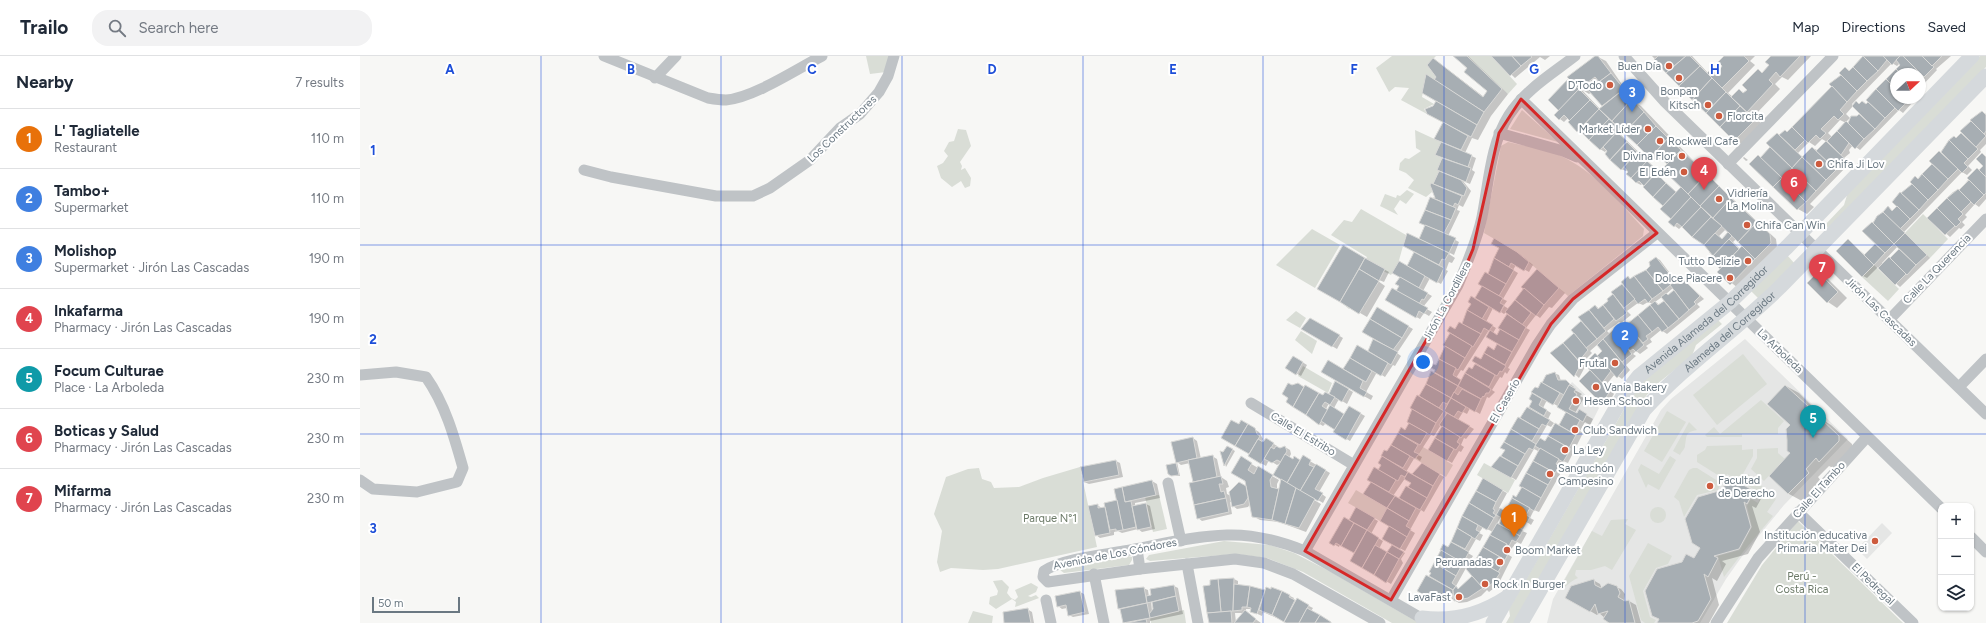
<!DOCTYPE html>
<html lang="en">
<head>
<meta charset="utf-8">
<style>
	:root { --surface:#fff; --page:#f2f2f3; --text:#1f2937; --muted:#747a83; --line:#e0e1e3; --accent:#cd5b3e }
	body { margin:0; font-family:Figtree,sans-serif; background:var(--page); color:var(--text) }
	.controls { position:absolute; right:12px; bottom:12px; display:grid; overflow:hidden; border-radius:8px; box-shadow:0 1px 3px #0004 }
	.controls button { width:36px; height:36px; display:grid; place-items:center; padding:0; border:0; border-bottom:1px solid var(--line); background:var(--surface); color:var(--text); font:20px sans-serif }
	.compass { position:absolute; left:1530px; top:12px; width:36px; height:36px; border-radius:50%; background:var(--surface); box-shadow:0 1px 3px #0004; rotate:68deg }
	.scale { position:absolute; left:12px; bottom:10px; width:88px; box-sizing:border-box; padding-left:4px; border:2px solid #6a7882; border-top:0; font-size:11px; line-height:14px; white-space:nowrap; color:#6a7882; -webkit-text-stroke:3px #fff; paint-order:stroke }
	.you { position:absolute; left:1063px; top:306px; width:14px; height:14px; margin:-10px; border:3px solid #fff; border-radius:50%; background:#1a73e8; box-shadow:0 0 0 6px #1a73e833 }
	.badge { display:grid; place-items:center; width:26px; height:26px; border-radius:50%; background:var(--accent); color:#fff; font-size:13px; font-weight:700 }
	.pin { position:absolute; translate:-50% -33px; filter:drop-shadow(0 1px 2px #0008) }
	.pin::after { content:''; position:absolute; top:21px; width:14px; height:12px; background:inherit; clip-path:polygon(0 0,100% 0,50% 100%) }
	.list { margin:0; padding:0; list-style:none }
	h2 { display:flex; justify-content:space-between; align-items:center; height:52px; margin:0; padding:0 16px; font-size:17px }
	h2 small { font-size:13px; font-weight:400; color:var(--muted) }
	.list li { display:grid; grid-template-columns:26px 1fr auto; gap:12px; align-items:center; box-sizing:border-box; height:60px; padding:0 16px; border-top:1px solid var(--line) }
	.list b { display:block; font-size:15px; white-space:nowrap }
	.list p { margin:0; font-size:13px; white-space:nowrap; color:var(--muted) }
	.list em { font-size:13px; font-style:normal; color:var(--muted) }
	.icon { flex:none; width:22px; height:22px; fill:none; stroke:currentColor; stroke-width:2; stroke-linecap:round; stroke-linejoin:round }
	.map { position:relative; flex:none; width:1626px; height:567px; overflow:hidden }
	header { display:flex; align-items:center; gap:24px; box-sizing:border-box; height:56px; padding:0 20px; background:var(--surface); border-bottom:1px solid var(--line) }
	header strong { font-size:19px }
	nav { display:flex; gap:22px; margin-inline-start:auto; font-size:14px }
	.search { width:280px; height:36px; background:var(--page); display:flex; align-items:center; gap:10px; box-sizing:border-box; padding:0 14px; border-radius:16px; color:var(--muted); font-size:15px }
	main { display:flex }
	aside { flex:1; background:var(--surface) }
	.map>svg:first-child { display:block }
	.built { fill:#e5e6e5 }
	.green { fill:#d9ddd6 }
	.shadow { fill:#0003; fill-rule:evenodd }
	.building { fill:#a7aeb3; stroke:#d9d9d7 }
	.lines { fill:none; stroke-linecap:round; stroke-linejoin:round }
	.street { stroke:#bfc3c6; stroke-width:11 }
	.secondary { stroke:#d5d9dc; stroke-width:15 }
	.marked { fill:#d62828; fill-opacity:0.2; stroke:#d62828; stroke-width:3; stroke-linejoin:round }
	.grid { fill:none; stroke:#1d4ed8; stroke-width:1; stroke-opacity:0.55 }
	.poi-dot { fill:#cd5b3e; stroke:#fff; stroke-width:1.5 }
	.labels { text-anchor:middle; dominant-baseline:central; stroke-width:4; stroke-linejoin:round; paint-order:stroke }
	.poi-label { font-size:11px; fill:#6a7882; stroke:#fff; text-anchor:start }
	.street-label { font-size:11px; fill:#6a7882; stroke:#fff }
	.park-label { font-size:11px; fill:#6c7a68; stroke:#fff }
	.grid-label { font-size:13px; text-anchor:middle; font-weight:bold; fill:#1d4ed8; stroke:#fff; stroke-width:4; stroke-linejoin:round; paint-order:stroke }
</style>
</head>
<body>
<header>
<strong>Trailo</strong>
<div class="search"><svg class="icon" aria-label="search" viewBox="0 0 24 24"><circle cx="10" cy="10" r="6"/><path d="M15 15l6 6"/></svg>Search here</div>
<nav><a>Map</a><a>Directions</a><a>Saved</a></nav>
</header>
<main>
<aside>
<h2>Nearby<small>7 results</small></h2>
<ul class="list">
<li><span class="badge" style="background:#e8710a">1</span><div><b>L' Tagliatelle</b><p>Restaurant</p></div><em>110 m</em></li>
<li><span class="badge" style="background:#3f7fe0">2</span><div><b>Tambo+</b><p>Supermarket</p></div><em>110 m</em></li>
<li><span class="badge" style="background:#3f7fe0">3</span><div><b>Molishop</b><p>Supermarket · Jirón Las Cascadas</p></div><em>190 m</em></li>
<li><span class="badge" style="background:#e0444e">4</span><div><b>Inkafarma</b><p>Pharmacy · Jirón Las Cascadas</p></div><em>190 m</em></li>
<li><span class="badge" style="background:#0f9aa8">5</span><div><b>Focum Culturae</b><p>Place · La Arboleda</p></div><em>230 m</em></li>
<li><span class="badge" style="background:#e0444e">6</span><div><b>Boticas y Salud</b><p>Pharmacy · Jirón Las Cascadas</p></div><em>230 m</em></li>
<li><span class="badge" style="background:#e0444e">7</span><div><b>Mifarma</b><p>Pharmacy · Jirón Las Cascadas</p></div><em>230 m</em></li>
</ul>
</aside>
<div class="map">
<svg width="1626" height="567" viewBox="0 0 1626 567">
	<rect width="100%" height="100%" fill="#f7f7f5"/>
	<g class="built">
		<polygon points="1385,283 1488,383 1424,449 1383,499 1366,523 1340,567 1187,567 1193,543 1301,354 1311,343"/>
		<polygon points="1212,326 1239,352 1230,370 1197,351"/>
		<polygon points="1522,467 1532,477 1507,503 1497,493"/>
	</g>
	<g class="green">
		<polygon points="506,0 530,0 526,16 510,18"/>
		<polygon points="1032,0 1076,0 1067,9 1076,21 1074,24 1066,19 1062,41 1074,48 1064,53 1067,58 1041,44 1049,32 1035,31 1029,36 1016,12"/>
		<polygon points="1107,0 1131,0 1157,28 1148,38"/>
		<polygon points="1620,0 1626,0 1626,11 1469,173 1465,169 1484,149 1488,136"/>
		<polygon points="1162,54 1198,86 1150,73"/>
		<polygon points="598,73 606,74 611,90 600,106 602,110 601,114 605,112 611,122 610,130 605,132 601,125 592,131 581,122 577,110 583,107 588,100 584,95 589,86 594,85"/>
		<polygon points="1055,74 1081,86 1075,99 1082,102 1077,114 1079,115 1073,128 1071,127 1072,136 1066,141 1048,132 1054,124 1046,117 1039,114 1040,107 1045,102 1049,103 1061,95 1056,92"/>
		<path d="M1148,86C1165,90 1185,92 1201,100C1234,115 1260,147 1284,173L1283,180L1208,240L1157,196L1124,177L1141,90Z"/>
		<polygon points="1047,134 1054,138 1046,148 1040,144 1034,153 1038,159 1020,150 1025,138 1036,142 1037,139 1040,140"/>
		<polygon points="1001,153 1046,179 1038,208 1031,219 1019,213 1004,251 996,245 989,253 982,247 1007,201 971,179 984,164 992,166"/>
		<polygon points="1563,158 1588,183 1570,202 1545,177"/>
		<polygon points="952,173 980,189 955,232 916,209"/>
		<polygon points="1427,199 1435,208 1399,243 1391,235"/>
		<polygon points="1514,209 1539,233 1528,245 1502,221"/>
		<polygon points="936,255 946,262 940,272 926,264"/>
		<polygon points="1357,263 1362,268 1336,289 1332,300 1297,328 1286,340 1155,567 1146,567 1150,560 1149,553 1278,329"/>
		<polygon points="941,275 957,285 952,298 935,284"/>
		<polygon points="1383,298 1407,328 1357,369 1333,339"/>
		<polygon points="943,310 972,327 968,337 938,320"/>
		<polygon points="1401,344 1424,365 1418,372 1418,378 1382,378 1382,381 1347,381 1345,379 1354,371 1360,378"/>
		<polygon points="1307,355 1326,366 1302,406 1284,395"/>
		<path d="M1329,366L1337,374C1324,376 1327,381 1325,390C1325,393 1321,396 1320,399L1313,395Z"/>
		<polygon points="1382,389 1382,394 1393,393 1393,400 1379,425 1367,418 1364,423 1337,406 1337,399 1345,394 1347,390"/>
		<polygon points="1063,391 1093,409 1086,421 1055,403"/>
		<polygon points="1418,392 1418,397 1425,403 1404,425 1391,413 1397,402 1397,393"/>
		<polygon points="1310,400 1316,404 1299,434 1288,428 1286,432 1278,414 1281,408 1299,418"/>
		<polygon points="1124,407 1155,424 1148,437 1117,419"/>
		<polygon points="720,411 737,491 638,513 623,514 591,512 580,516 577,506 582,475 574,458 586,421 608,413 619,412 622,423 631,426 634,432 659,431 683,422"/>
		<polygon points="1333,412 1337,412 1361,427 1358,434 1337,439 1324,461 1319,445 1314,441 1329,414"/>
		<polygon points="1388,418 1416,443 1407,456 1413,460 1383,496 1364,521 1358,500 1380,494 1392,471 1387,450 1391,443 1398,447 1402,438 1383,427"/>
		<polygon points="996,434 1027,452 1020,465 988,447"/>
		<polygon points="799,439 807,473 793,476 785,441"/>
		<circle cx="1298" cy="459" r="8"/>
		<path d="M1268,463L1265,468L1276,474L1252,514L1245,510L1231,514H1216L1215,519L1218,522C1210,525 1207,531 1199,534L1232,475L1242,480L1251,464Z"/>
		<polygon points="1438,465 1543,567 1367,567 1402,509"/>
		<polygon points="864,485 910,489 934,497 971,516 1059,567 1032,567 943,516 907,502 876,498 790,505 786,503 789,499"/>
		<polygon points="1288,487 1312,500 1308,508 1296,512 1283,535 1290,561 1296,564 1294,567 1285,567 1281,564 1269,520"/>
		<polygon points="768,500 772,501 772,504 769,509 704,517 700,514"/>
		<polygon points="642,524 649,531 647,537 651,542 655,544 658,541 655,534 671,527 678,531 676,536 668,540 671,541 676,539 679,542 655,551 656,546 652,543 636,553 629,548 630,541 637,539 638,535 633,525"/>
		<polygon points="824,554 826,567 791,567 790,562"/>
		<polygon points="613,555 633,560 632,567 608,567"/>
	</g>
	<g class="shadow">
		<polygon points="1095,0 1108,0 1148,38 1131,60 1118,84 1112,82 1105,97 1116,102 1112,114 1115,116 1110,128 1103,125 1111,135 1103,151 1099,149 1097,154 1100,155 1088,180 1099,186 1094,199 1090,197 1089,198 1095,202 1092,207 1089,206 1086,214 1088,215 1081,228 1070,222 1063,235 1072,240 1063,251 1072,256 1069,260 1064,257 1060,263 1027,244 1036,236 1055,196 1066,169 1071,142 1076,143 1074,129 1080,115 1078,114 1083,102 1076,99 1082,86 1084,66 1074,50 1077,44 1075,25 1077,21 1074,3 1124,41 1128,35"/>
		<polygon points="1132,0 1190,0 1185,4 1180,1 1155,22"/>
		<path d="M1236,0L1246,5L1274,46L1281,50L1349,121L1416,183L1417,191L1378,232L1358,216L1361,213L1354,200L1349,196L1350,194L1322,170L1319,173L1315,170L1312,163L1304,150L1283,127L1281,129L1277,127L1268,118L1270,116L1268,113L1266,115L1261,113L1246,98L1249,95L1247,93L1245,96L1240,93L1223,76L1218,75L1208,62L1204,66L1200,63V55L1189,44L1210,23ZM1221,33L1229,38L1232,36L1244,50L1240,53ZM1264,75L1291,101L1298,105L1301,101L1309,108L1325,135L1317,137L1299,120L1301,118L1261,79ZM1366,173L1370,176L1363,184L1359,180ZM1376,183L1384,190L1380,193L1373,186Z"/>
		<polygon points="1292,0 1332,0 1348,17 1355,11 1360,14 1364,10 1365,0 1395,0 1390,5 1395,9 1368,37 1373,41 1379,34 1385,37 1388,34 1398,14 1403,17 1410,9 1412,0 1451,0 1428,24 1422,21 1415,28 1420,33 1394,60 1403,69 1384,89 1375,84 1332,43"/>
		<path d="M1504,0H1591L1576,13L1577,14L1560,32V18H1536V42H1550L1548,44L1552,47L1543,57L1539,54L1500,94L1493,89L1489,94L1490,97L1484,102L1490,107L1450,148L1454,151L1447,158L1438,153L1391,108L1401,102L1420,80L1428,77L1473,30L1470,28L1474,24L1478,23L1486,12L1490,15ZM1532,7L1537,10L1540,7L1542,9L1507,49L1493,50L1492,48ZM1493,50L1501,57L1488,68L1486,66L1490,62L1486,58ZM1480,64L1486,67L1472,81L1468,77ZM1462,83L1467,86L1457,94L1452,92L1443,101L1438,97L1449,86L1455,90Z"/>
		<path d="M1622,56L1626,58V88L1620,94L1621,96L1608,110L1612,114L1607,119L1602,116L1544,176L1570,202L1540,231L1518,211L1507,222L1503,220L1488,184L1505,199L1517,188L1504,175L1528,152L1533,155L1554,129L1555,121L1559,123L1573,108L1594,81L1597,82ZM1538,190L1541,193L1523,208L1522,207Z"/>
		<polygon points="1622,98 1626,101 1626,143 1619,151 1615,148 1605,159 1607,161 1602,166 1605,169 1601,173 1599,172 1590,181 1569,162 1593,136 1598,134 1599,135 1617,113 1620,114 1624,110"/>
		<polygon points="1384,101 1388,104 1386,105 1383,102"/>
		<polygon points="1415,167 1419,170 1417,172 1414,169"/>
		<path d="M1134,183L1161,199L1173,209L1169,216L1156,209L1153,214L1158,217L1143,243L1147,245L1139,256L1133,252L1126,266L1136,272L1133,277L1138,280L1142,273L1139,272L1148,257L1146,256L1144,258L1141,256L1144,250L1149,253L1177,214L1205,237L1192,252L1189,251L1180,262L1176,259L1166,272L1170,274L1148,312L1150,313L1147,318L1145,316L1142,322L1140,321L1132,334L1135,336L1129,342L1127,341L1120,358L1110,352L1107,358L1103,356L1098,364L1114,373L1106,383L1104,382L1101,389L1104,391L1101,396L1099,395L1092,407L1069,394L1083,370L1081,369L1074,380L1071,379L1058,399L1062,401L1060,405L1055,401L1046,416L1052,419L1062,408L1084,421L1064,456L1061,454L1050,474L1055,477L1045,495L1023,483L1030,470L1029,452L1005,438L1022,409L1019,407L1022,400L1027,397L1041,373L1046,376L1059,342L1076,314V310L1086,289H1085L1092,277L1103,269L1107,262L1105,260L1123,229L1140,192ZM1129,274L1139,288L1134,295L1128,292L1121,305L1117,307L1113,314L1109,312L1102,325L1096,322L1101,314L1103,315ZM1046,421L1052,427L1049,433L1046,431L1039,443L1033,440Z"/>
		<polygon points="983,191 1029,216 1024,226 1019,224 1018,225 1025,230 1007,261 959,233"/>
		<path d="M1296,202L1300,204L1318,228L1327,227L1344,243L1337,248L1340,251L1307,278L1301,274L1290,283L1292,286L1286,290L1288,292L1280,298L1276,295L1273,298L1276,300L1266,309L1270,314L1262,323L1255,318L1246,329L1254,338L1247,349L1220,325L1231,314L1238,300L1244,295L1238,288L1230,295L1232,297L1222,307L1225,311L1219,322L1192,297L1215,277L1212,274L1223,265L1219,261L1235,250L1240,253L1250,245L1254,239L1253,237L1264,228L1268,222L1271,223L1280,217L1282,218L1291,211ZM1313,232L1315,235L1309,240L1306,238ZM1302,241L1305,245L1300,249L1295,246ZM1288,246L1293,248L1257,277L1253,275L1250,278L1247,275L1259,266L1261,267L1271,259L1267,255L1278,247L1283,249Z"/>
		<polygon points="1458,217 1467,222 1487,242 1477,252 1468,246 1448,227"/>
		<path d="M1017,253L1053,273L1037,297L1041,300L1035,310L1033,309L1025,321L1017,316L1006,336L1013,340L1011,344L986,330V332L993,336L987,348L979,343L974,352L985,359L989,351L1005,360L990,385L975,376L976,373L966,367L963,370L953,364L963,340H970L977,324L997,291L1008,297L1015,282ZM969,347L971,349L968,355L966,353Z"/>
		<polygon points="951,263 983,282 977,293 943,273"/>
		<polygon points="934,301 947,309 941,320 926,312"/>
		<path d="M1194,317L1199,319L1201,325L1210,328L1214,331L1213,333L1222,338L1220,340L1224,342L1215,357L1217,358L1219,355L1233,363L1230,369L1225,366L1220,375L1223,377L1208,407L1203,405L1199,411L1203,413L1179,456L1174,454L1170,462L1174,464L1171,469L1167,466L1162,475L1167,477L1161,488L1157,486L1147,498L1152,501L1138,529L1129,536L1127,534L1121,540L1107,546L1099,547L1088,541L1086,545L1077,539L1075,544L1058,535L1072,517L1070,516L1083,489L1089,492L1096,480L1094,479L1101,467L1099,466L1123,424L1147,437L1139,452L1145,456L1157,442L1182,392L1180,391L1178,395L1174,393L1156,424L1133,410L1146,394L1142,391L1158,362L1161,364L1173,345L1170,343L1172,337L1178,333ZM1187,344L1217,361L1206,358L1199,370L1185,386L1179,383L1187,369L1191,371L1194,367L1188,363L1191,357L1183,352ZM1141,460L1144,462L1140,469L1137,468ZM1123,471L1133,476L1113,511L1108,508L1113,500L1108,497L1116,483L1120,485L1123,479L1119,477ZM1106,512L1113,520L1099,534L1096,530Z"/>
		<polygon points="1426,330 1439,337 1460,358 1458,361 1471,369 1492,388 1492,392 1473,412 1469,410 1458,421 1461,425 1442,445 1429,438 1411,420 1432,397 1431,369"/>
		<polygon points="881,365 899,376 903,383 901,386 903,388 906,383 917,390 916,392 920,393 925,391 930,394 931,398 929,402 933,404 934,402 941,405 943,401 970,417 959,436 966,441 963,447 943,435 942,437 961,448 946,476 919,466 900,464 893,460 890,448 888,451 877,453 873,450 872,446 870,446 872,458 842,465 838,462 830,407 821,409 817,406 820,420 812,420 807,410 817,408 813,387 833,382 837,385 841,403 852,400 857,403 861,421 867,425 869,431 866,432 867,438 871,440 879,427 887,432 881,402 919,424 917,428 917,434 919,435 922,423 922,406 917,409 909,404 906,410 889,400 890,398 863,381 879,369"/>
		<polygon points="868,391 875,395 866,411 862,397 864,398"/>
		<polygon points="756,405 760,407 763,421 729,428 724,426"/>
		<polygon points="1369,422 1402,441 1396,452 1392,450 1400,476 1388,498 1362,505 1366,508 1357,525 1352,522 1359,549 1349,567 1298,567 1341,492 1363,435"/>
		<polygon points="792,425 797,428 800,442 775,447 775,450 786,448 790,450 795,473 782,476 778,473 762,477 758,475 754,476 754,479 740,482 736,479 737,449 742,452"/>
		<polygon points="997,453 1018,465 1011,478 1023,485 1019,493 1033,501 1032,490 1045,497 1041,503 1043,507 1031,528 991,505 996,497 980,488 979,491 970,486 989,465"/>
		<path d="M874,523L878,525V530L906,535L912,533L930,540L934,542L933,544L936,546L937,544L953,552L951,555L971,567H928L903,556L902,560L891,555L892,553H886V556L901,567H851V525ZM875,557H884L876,567Z"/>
		<polygon points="1233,524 1240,528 1242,533 1248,528 1261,533 1265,538 1264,546 1269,545 1276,549 1281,567 1251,567 1239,557 1237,559 1206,541"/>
		<path d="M814,530L818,532L823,558L790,565V567H764L756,535L783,532L788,534L789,541ZM791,545H792L794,553L792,555Z"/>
		<polygon points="720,536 724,538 729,558 713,561 709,559 707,552 702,553 698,550"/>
		<polygon points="667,553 672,556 674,567 645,567 644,557"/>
	</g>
	<g class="building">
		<polygon points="1093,0 1107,0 1142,33 1124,56 1074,24 1076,21 1067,9 1073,2 1123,41 1127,35 1104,16 1107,12"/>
		<polygon points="1131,0 1152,0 1161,10 1150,20"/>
		<polygon points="1152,0 1171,0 1172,1 1161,10"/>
		<polygon points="1235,0 1238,0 1251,17 1239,26 1235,21 1219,33 1207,21"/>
		<polygon points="1298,0 1326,0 1306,17 1294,4"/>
		<polygon points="1326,0 1330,0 1340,10 1319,30 1306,17"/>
		<polygon points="1364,0 1384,0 1389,5 1362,32 1347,17 1355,9 1359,14 1362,10 1358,6"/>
		<polygon points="1411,0 1440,0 1420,21 1416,16 1409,24 1413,28 1387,56 1371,41 1379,33 1383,37 1387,34 1382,29 1398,13 1402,17 1409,9 1405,6"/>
		<polygon points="1503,0 1518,15 1507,25 1493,11"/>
		<polygon points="1503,0 1523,0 1527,4 1518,15"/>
		<polygon points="1523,0 1540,0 1532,9"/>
		<polygon points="1540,0 1543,0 1564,21 1560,25 1560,18 1541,18 1536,13 1540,9 1536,4"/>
		<polygon points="1543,0 1562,0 1574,11 1564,21"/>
		<polygon points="1562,0 1582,0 1572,10"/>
		<polygon points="1340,10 1352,22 1332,44 1319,30"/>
		<polygon points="1485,11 1489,15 1493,11 1507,25 1497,35 1479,17"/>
		<polygon points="1536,13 1541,18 1536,18 1536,33 1526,23"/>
		<polygon points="1251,17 1264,33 1242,50 1228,34"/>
		<polygon points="1066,18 1124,56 1117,69 1062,37"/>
		<polygon points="1481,19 1497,35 1487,46 1469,28"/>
		<polygon points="1352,22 1366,36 1346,57 1332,44"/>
		<polygon points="1208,23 1219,33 1199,55 1188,44"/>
		<polygon points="1526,23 1536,33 1536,42 1546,42 1548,45 1538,55 1516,33"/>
		<polygon points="1472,30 1487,46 1480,54 1484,58 1478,64 1474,60 1461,73 1466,77 1460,83 1456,79 1448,87 1432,71"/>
		<polygon points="1219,33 1230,44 1210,65 1204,59 1199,64 1194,59"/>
		<polygon points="1264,33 1272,43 1252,65 1239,53"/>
		<polygon points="1516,33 1535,52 1525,62 1506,44"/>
		<polygon points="1366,36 1380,50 1360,71 1346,57"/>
		<polygon points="1272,43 1284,56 1264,77 1252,65"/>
		<polygon points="1230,44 1239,53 1217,76 1208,66"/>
		<polygon points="1076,45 1117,69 1111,81 1067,58 1065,53 1073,50"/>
		<polygon points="1496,45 1499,48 1502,45 1506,48 1508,46 1525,62 1515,73 1492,50"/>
		<polygon points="1380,50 1395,64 1374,85 1360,71"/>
		<polygon points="1239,53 1249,63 1229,84 1222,77 1225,74 1222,71"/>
		<polygon points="1622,55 1626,59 1626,75 1624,78 1610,64"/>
		<polygon points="1284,56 1296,70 1277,89 1264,77"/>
		<polygon points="1499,58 1515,73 1504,83 1488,67 1491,60 1497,60"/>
		<polygon points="1249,63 1260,73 1240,94 1229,84"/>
		<polygon points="1486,65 1504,83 1495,93 1477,75"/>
		<polygon points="1611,65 1626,80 1616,91 1600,75"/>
		<polygon points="1083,66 1108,80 1101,94 1074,83"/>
		<polygon points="1296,70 1308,82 1290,102 1277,89"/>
		<polygon points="1432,71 1445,84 1435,94 1419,79 1425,74 1427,76"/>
		<polygon points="1477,75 1489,87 1481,99 1467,85"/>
		<polygon points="1257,76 1267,85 1250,104 1245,98 1247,95 1243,91"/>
		<polygon points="1417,77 1442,101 1432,112 1406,87"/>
		<polygon points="1601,77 1618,93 1608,103 1589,84 1594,80 1596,82"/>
		<polygon points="1308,82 1321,94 1307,108 1295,97"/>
		<polygon points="1589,84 1608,103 1604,107 1608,111 1602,117 1581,96"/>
		<polygon points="1466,85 1486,104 1476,114 1456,95"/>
		<polygon points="1081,86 1112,99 1108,111 1075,99"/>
		<polygon points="1267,86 1277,96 1261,114 1250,104"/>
		<polygon points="1410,91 1432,112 1422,122 1400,102"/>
		<polygon points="1452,91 1476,114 1466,124 1442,101"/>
		<polygon points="1321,94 1347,118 1328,138 1302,113"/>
		<polygon points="1579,95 1598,113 1588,123 1569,105"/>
		<polygon points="1277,96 1287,106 1271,122 1266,118 1268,116 1264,111"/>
		<polygon points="1622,97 1626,101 1626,121 1619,114 1623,110 1616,103"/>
		<polygon points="1398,99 1422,122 1413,131 1389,108"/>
		<polygon points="1442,101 1466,124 1456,135 1432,112"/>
		<polygon points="1082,102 1111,112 1106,126 1077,114"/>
		<polygon points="1287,105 1298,115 1284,130 1279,125 1276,127 1271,122"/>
		<polygon points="1572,108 1588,123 1578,134 1562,118"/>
		<polygon points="1432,112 1456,135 1446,146 1422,122"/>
		<polygon points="1617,112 1626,121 1626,137 1624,139 1607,122"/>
		<polygon points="1079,115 1101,124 1107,132 1104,140 1073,128"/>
		<polygon points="1296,117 1306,127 1293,141 1283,131"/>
		<polygon points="1347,118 1359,130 1340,150 1328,138"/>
		<polygon points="1562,118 1578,134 1568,144 1550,126 1555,120 1558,123"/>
		<polygon points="1422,122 1446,146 1437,154 1413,131"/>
		<polygon points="1609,124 1624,139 1614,149 1599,134"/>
		<polygon points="1071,127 1102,140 1098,149 1095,147 1093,151 1073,142 1075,142 1070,129"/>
		<polygon points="1306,127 1316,136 1303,150 1293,141"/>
		<polygon points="1552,128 1568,144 1559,154 1541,137"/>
		<polygon points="1359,130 1371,142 1353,162 1340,150"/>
		<polygon points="1321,131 1331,141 1311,163 1300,153"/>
		<polygon points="1598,133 1611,146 1601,156 1587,142"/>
		<polygon points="1540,136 1559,154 1550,163 1532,146"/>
		<polygon points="1070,141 1096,152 1091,164 1065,154"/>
		<polygon points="1331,141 1341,151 1322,171 1317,167 1314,171 1308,166"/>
		<polygon points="1371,142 1397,166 1378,186 1353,162"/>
		<polygon points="1587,142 1603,158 1598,163 1601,166 1596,171 1577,152"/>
		<polygon points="1528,150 1532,155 1537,150 1550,163 1540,173 1523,156"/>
		<polygon points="1341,151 1351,161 1332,181 1322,171"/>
		<polygon points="1577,152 1595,170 1585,179 1567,162"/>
		<polygon points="1065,154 1091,164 1084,177 1059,167"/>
		<polygon points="1523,156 1545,177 1534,188 1513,167 1517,160"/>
		<polygon points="1351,161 1362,170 1344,189 1332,181"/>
		<polygon points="1397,166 1410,178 1411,187 1395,203 1378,186"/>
		<polygon points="1512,166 1534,188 1525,197 1502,175"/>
		<polygon points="1065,169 1096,182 1089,197 1059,183"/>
		<polygon points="1368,176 1372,180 1353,200 1344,189 1355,177 1362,183"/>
		<polygon points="1047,177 1089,197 1085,204 1082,203 1079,209 1043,190"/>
		<polygon points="1545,177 1567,199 1556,209 1534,188"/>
		<polygon points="1134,182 1157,196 1169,206 1164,215 1151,207 1149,211 1134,202 1139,192 1131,188"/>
		<polygon points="1369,183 1379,193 1360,213 1350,203"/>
		<polygon points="1488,183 1514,209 1502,221 1476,195"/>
		<polygon points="1515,188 1525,197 1514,209 1504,199"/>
		<polygon points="983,189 1005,202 980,246 957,233"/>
		<polygon points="1382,190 1395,203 1370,229 1357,216"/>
		<polygon points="1539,193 1556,209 1547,219 1530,202"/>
		<polygon points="1054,196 1084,212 1077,227 1047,210"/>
		<polygon points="1296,201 1315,225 1303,235 1286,214 1290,210 1289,206"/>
		<polygon points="1529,201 1546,218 1535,229 1518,212"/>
		<polygon points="1005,202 1025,213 1019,225 999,213"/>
		<polygon points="1134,202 1154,214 1146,228 1128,218"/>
		<polygon points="1039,205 1065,220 1059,232 1032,217"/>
		<polygon points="999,213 1019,225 999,258 980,246"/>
		<polygon points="1177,213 1199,232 1184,249 1161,231"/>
		<polygon points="1286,214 1303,235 1292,243 1274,220"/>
		<polygon points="1125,216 1146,228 1139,240 1118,228"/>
		<polygon points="1458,216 1478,236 1467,247 1447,227"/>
		<polygon points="1268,220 1270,223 1274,220 1292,243 1288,247 1285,243 1278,248 1261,226"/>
		<polygon points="1040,221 1068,237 1064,244 1062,243 1059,248 1036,235 1039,230 1035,228"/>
		<polygon points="1323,223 1340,240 1334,246 1336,248 1329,254 1310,229 1315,225 1317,228"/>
		<polygon points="1262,228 1275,243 1264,252 1251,236"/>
		<polygon points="1122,230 1143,242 1140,247 1144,249 1140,257 1115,242"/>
		<polygon points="1032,232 1068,252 1064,258 1059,255 1056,262 1025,244"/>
		<polygon points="1164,232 1184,249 1176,260 1155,244"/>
		<polygon points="1314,234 1329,254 1319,263 1301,241 1306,237 1308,239"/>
		<polygon points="1253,238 1267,257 1256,265 1243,249 1248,245 1247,243"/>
		<polygon points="1111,240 1129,251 1122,263 1107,254 1111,248 1108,246"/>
		<polygon points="1155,244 1171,257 1162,269 1145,256"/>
		<polygon points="1295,245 1298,249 1304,245 1319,263 1308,272 1290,249"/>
		<polygon points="1235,249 1238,253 1243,249 1254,263 1244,272 1229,254"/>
		<polygon points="1290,249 1308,272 1302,276 1298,271 1292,276 1278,259"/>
		<polygon points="1017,251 1049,270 1042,282 1010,263"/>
		<polygon points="1107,254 1133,269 1129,275 1124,272 1121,278 1102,268"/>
		<polygon points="1229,254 1246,275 1237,283 1218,261"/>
		<polygon points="1147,258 1166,271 1159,284 1138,272"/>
		<polygon points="1278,259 1292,276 1286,280 1288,283 1283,287 1267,268"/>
		<polygon points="950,262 980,279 972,291 941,273"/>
		<polygon points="1010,263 1042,282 1033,294 1002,276"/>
		<polygon points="1221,265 1237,283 1226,292 1211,274"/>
		<polygon points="1099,266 1121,278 1113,291 1087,275 1090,270 1095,273"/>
		<polygon points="1267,268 1284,289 1276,296 1273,293 1270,295 1256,277"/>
		<polygon points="1140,273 1159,284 1152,296 1126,281 1130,274 1137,279"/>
		<polygon points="1253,274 1272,298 1262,306 1243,283"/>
		<polygon points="1090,277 1112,290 1105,302 1083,289"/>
		<polygon points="1214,277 1228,294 1219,305 1203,287"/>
		<polygon points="1013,283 1038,296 1031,309 1008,295"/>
		<polygon points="1243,283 1266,311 1257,322 1237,300 1242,295 1237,289"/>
		<polygon points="1203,287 1221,308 1214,321 1190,297"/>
		<polygon points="1137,288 1152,296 1145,309 1124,297 1128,290 1134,294"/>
		<polygon points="997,289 1028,307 1021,320 990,302"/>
		<polygon points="1085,290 1105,302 1098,314 1079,303"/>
		<polygon points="1124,297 1146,310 1142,316 1140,315 1137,320 1112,305 1115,300 1121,303"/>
		<polygon points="1235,297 1251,315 1242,327 1224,308"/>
		<polygon points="933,300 943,306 936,319 925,312"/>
		<polygon points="990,302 1012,315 1006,326 983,313"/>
		<polygon points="1079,303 1096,312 1093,319 1101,324 1098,330 1074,316 1075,314 1071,312 1073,308 1076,309"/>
		<polygon points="968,304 1003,325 1000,332 1007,336 1004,341 961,316"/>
		<polygon points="1115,308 1135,319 1129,331 1105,317 1109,311 1112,313"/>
		<polygon points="1230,314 1250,335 1242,348 1219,325"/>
		<polygon points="1071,315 1098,330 1091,342 1066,328"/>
		<polygon points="1195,316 1198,324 1206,324 1210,328 1204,339 1182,327 1186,319"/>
		<polygon points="1105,317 1131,333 1129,337 1126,337 1124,341 1123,340 1121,343 1098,330"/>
		<polygon points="975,325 989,333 982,346 969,338"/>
		<polygon points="1181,326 1200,337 1193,349 1171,336 1175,331 1178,332"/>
		<polygon points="928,327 932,329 938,327 944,331 933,351 926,346 928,342 922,338"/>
		<polygon points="1066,328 1091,342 1087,348 1083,346 1079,352 1059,340"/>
		<polygon points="945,329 959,337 946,359 933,351"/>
		<polygon points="1209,329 1216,333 1214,336 1217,338 1209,353 1217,357 1219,353 1227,358 1223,366 1197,351"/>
		<polygon points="1425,329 1448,350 1445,354 1455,363 1458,360 1479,380 1479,385 1459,406 1456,402 1446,413 1449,417 1428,438 1409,420 1430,397 1427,395 1427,384 1426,373 1430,369 1407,348"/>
		<polygon points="1102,333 1121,343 1115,356 1091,342 1094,336 1098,339"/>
		<polygon points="965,336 975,341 970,349 965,346 962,350 968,354 959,369 946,359 959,337 963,339"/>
		<polygon points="1172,337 1182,343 1179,349 1187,354 1184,360 1169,351 1172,345 1169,343"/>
		<polygon points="1057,339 1084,355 1076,367 1050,352"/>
		<polygon points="1091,342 1106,351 1102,357 1098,355 1094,361 1084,355"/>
		<polygon points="970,349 984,358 975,374 961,365"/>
		<polygon points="989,350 1001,357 986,384 973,376"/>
		<polygon points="1167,351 1190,364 1186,370 1182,368 1179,373 1160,362"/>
		<polygon points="1052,353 1076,367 1070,379 1047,366"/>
		<polygon points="1206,356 1220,364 1216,372 1219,373 1216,379 1199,369"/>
		<polygon points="1087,357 1110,370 1101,382 1079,369"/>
		<polygon points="1158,361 1179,373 1172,385 1151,373"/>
		<polygon points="871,364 879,368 881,364 888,368 875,390 861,382"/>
		<polygon points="1049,367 1067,377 1060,389 1038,377 1041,371 1045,374"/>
		<polygon points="1195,367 1216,379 1209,392 1188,380"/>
		<polygon points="888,368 895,372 897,378 900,380 889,398 875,390"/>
		<polygon points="1082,370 1100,381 1097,386 1100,388 1096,394 1075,382"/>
		<polygon points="1151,373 1176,388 1173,394 1169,392 1165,398 1144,386"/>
		<polygon points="1038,377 1058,389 1054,396 1059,398 1055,403 1031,389"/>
		<polygon points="1188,380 1211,393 1203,406 1175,390 1180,382 1185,385"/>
		<polygon points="833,381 837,402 816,407 811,386"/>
		<polygon points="906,382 914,387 901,408 888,400 898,383 903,386"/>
		<polygon points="1075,382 1094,393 1087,405 1068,394"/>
		<polygon points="1144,386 1165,398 1158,410 1141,400 1145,394 1140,392"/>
		<polygon points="1031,389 1050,400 1043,412 1021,400 1024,394 1027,395"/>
		<polygon points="867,390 873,393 864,410 860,395 863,396"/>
		<polygon points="916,390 920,392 925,390 927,395 921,406 917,404 912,407 904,403 911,391 914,393"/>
		<polygon points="1180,392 1199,403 1196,408 1199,410 1195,417 1173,405"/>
		<polygon points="925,398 933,403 934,400 940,404 927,427 913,419"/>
		<polygon points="853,399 857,421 833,426 828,404"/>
		<polygon points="943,399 951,404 949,409 954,411 940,435 927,427"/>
		<polygon points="881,400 892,407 888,414 894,418 898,410 913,419 910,424 911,431 919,433 912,464 892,461 885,425 871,417"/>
		<polygon points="1022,400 1048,416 1045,421 1041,419 1038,425 1018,414 1021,409 1018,407"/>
		<polygon points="1140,400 1158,410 1151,422 1131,411"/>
		<polygon points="756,404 759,419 724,426 720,411"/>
		<polygon points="1173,405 1195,417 1188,429 1166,417"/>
		<polygon points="816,407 819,419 811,420 808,418 806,409"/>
		<polygon points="1062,407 1080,418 1073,430 1052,418"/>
		<polygon points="956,408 966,414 955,433 963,437 958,445 940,435"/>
		<polygon points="1014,411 1036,424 1029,436 1007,424"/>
		<polygon points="1048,416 1073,430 1067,442 1048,431 1051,427 1044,423"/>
		<polygon points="1166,417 1188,429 1181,442 1159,430"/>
		<polygon points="861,420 863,428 859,428 861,436 864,435 866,442 834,449 829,427"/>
		<polygon points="1369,421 1394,435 1387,448 1384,446 1391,471 1379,493 1354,500 1358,502 1348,521 1344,518 1351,543 1338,565 1332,567 1297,567 1299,563 1292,560 1285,535 1297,513 1322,506 1326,498 1334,502 1340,492 1332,487 1325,463 1338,441 1362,434"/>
		<polygon points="1123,422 1143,434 1136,446 1116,435"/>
		<polygon points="921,423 936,432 925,468 912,464"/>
		<polygon points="792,424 796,439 765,446 762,431"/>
		<polygon points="879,426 886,430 888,442 884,448 872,451 869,436"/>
		<polygon points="1011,426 1035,440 1027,452 1003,438"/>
		<polygon points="1046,430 1067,442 1060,454 1039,442"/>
		<polygon points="762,431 765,446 771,445 776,471 763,474 754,433"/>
		<polygon points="1162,431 1181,442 1174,455 1152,442 1153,439 1156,441"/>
		<polygon points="936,432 955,443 939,472 925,468"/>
		<polygon points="1116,435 1136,446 1133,453 1135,454 1133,457 1136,459 1134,462 1109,447"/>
		<polygon points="1035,440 1056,452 1049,465 1027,452"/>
		<polygon points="866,442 869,456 837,463 834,449"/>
		<polygon points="1152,442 1170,452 1166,459 1170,461 1167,467 1145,455"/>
		<polygon points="757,444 763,474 756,475 756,473 750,474 744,447"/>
		<polygon points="786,447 791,471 777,474 772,450"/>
		<polygon points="1109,447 1134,462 1127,474 1102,460"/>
		<polygon points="738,448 738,452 745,451 750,477 735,480 728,450"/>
		<polygon points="996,451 1015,462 1007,474 989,464"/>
		<polygon points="1027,452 1049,465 1046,470 1051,473 1047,481 1020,465"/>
		<polygon points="1140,452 1162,465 1159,471 1163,474 1160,480 1139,468 1142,462 1136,459"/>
		<polygon points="1102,460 1118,469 1116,474 1120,476 1115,483 1097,472"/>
		<polygon points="984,461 994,467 981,490 976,487 974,490 969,487"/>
		<polygon points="994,467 1007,474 994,497 981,490"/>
		<polygon points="1137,467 1160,480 1156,486 1152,484 1149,490 1130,479"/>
		<polygon points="1029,470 1047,481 1040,493 1022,483"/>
		<polygon points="1097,472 1112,481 1105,493 1091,486"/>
		<polygon points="1007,474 1019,482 1002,512 990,505"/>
		<polygon points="1130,479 1147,488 1143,495 1148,498 1145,504 1123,491"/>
		<polygon points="1091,486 1109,496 1103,507 1080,494 1083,488 1088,491"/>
		<polygon points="1015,489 1027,496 1014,519 1002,512"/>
		<polygon points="1032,489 1044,496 1039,503 1027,496"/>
		<polygon points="1123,491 1145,504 1138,516 1116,503"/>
		<polygon points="1081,494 1103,507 1096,520 1074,507"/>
		<polygon points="1027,496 1039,503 1026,527 1014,519"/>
		<polygon points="1116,503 1140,517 1134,526 1124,534 1106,513 1108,508 1112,510"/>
		<polygon points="1074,507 1096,520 1092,527 1096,530 1093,534 1069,520 1071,517 1069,516"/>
		<polygon points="1066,519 1093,534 1093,541 1089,542 1084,539 1082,543 1073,538 1070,543 1057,535"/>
		<polygon points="1112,520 1123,532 1108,542 1094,545 1093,534 1096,530 1098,533"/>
		<polygon points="874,522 873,555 861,556 858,523"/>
		<polygon points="858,523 861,556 847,557 843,530 850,529 850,524"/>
		<polygon points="1234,523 1235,529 1241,532 1248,527 1257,530 1260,537 1258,541 1265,545 1269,544 1275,567 1249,567 1243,563 1248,555 1238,558 1235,548 1230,556 1205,542 1211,530"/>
		<polygon points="874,528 890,530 887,551 882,551 882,554 873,555"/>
		<polygon points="814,529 816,540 787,547 786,540 791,539 790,533"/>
		<polygon points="890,530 905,534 897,558 890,556 891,552 887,551"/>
		<polygon points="784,531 787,547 758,553 755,534"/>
		<polygon points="906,531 911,533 911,531 922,535 912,559 899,554"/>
		<polygon points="720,535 725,556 708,560 706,549 697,551 695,540"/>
		<polygon points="922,535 930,539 929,541 935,544 924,566 912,559"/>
		<polygon points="816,540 819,555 790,562 789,558 793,553 792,546"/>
		<polygon points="937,542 949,549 939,567 926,567 924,566"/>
		<polygon points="787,547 790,562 763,567 760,553"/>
		<polygon points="668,552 671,567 644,567 643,556"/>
		<polygon points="947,552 960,559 955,567 939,567"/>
		<polygon points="885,554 896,563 893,567 874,567"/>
		<polygon points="871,555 872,567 849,567 847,557"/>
		<polygon points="960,559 971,566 971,567 955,567"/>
		<polygon points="786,563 787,567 767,567"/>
	</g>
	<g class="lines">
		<g class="street">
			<path d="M244,0L348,42C354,43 360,44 366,44C393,42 437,13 462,0"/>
			<polyline points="1264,0 1305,46 1626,358"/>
			<polyline points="295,22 316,0"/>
			<polyline points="1161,43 1581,452"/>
			<polyline points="1139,77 1203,95 1217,101"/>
			<polyline points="1368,108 1473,0"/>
			<polyline points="224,114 251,121 356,140 393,140 410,132 450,104 480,72 500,58 519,36 528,20 534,0"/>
			<polyline points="1529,264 1626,163"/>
			<path d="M0,319L36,316L66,321C85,348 94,380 103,412L97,426L57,436L13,433L0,424"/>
			<polyline points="1599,331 1626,303"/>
			<polyline points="891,347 994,409"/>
			<polyline points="808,427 821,485"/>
			<polyline points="1438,456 1553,567"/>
			<polyline points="1611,481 1626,496"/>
			<polyline points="777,493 780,513"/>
			<path d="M945,495L1098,229C1107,207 1117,185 1122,161C1129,126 1130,89 1149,59C1166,33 1192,18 1215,0"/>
			<polyline points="827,508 838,567"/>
			<polyline points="734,518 744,567"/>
			<polyline points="686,544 691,567"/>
			<polyline points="1031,544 1177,289 1191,268 1213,243 1297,177"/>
			<path d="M1020,567L933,518L904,507L875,503L780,513L688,526L683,521L684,515C701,503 743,499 764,495C798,489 833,480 867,479C894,478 920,485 945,495L1068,566"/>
			<polyline points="1356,567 1398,502 1507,381"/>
		</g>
		<g class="secondary">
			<path d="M1062,562C1093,566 1120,559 1146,542"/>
			<path id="s1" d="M1133,567L1263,340L1279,320L1370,246L1427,191L1612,0"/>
			<path id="s2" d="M1161,567L1284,354C1325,309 1376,274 1420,231L1626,20"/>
		</g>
	</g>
	<path class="marked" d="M1161,43L1297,177L1213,243L1191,268L1031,544L945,495L1098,229L1113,193L1139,77Z"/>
	<path class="grid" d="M181,0V567M361,0V567M542,0V567M723,0V567M903,0V567M1084,0V567M1265,0V567M1445,0V567M0,189H1626M0,378H1626"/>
	<g class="poi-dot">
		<circle cx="1309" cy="10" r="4"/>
		<circle cx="1319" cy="22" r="4"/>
		<circle cx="1250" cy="29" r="4"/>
		<circle cx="1348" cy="49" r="4"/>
		<circle cx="1359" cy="60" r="4"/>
		<circle cx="1288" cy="73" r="4"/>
		<circle cx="1300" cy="85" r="4"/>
		<circle cx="1322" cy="100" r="4"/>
		<circle cx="1459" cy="108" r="4"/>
		<circle cx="1324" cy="116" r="4"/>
		<circle cx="1359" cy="143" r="4"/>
		<circle cx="1387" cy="169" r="4"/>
		<circle cx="1388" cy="205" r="4"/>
		<circle cx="1370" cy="222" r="4"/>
		<circle cx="1255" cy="307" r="4"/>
		<circle cx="1236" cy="331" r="4"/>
		<circle cx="1216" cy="345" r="4"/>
		<circle cx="1215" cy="374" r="4"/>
		<circle cx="1205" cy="394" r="4"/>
		<circle cx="1190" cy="418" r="4"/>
		<circle cx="1350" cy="430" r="4"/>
		<circle cx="1515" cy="485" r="4"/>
		<circle cx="1147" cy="494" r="4"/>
		<circle cx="1140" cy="506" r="4"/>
		<circle cx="1125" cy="528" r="4"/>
		<circle cx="1099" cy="541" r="4"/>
	</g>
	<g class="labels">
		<g class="poi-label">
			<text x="1301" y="10" text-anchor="end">Buen Día</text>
			<text x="1242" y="29" text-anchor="end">D'Todo</text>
			<text x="1319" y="35" text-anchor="middle">Bonpan</text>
			<text x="1340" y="49" text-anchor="end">Kitsch</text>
			<text x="1367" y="60">Florcita</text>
			<text x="1280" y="73" text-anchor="end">Market Líder</text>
			<text x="1308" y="85">Rockwell Cafe</text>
			<text x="1314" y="100" text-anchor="end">Divina Flor</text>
			<text x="1467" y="108">Chifa Ji Lov</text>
			<text x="1316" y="116" text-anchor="end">El Edén</text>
			<text x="1367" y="137">Vidriería<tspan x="1367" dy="13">La Molina</tspan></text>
			<text x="1395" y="169">Chifa Can Win</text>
			<text x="1380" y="205" text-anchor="end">Tutto Delizie</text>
			<text x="1362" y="222" text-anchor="end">Dolce Piacere</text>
			<text x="1247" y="307" text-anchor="end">Frutal</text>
			<text x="1244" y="331">Vania Bakery</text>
			<text x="1224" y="345">Hesen School</text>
			<text x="1223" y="374">Club Sandwich</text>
			<text x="1213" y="394">La Ley</text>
			<text x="1198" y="412">Sanguchón<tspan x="1198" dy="13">Campesino</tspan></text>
			<text x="1358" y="424">Facultad<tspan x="1358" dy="13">de Derecho</tspan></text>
			<text x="1507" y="479" text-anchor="end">Institución educativa<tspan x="1507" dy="13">Primaria Mater Dei</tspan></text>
			<text x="1155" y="494">Boom Market</text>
			<text x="1132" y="506" text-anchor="end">Peruanadas</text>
			<text x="1133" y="528">Rock In Burger</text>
			<text x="1091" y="541" text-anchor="end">LavaFast</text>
		</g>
		<g class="street-label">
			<text transform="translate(482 73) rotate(-44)">Los Constructores</text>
			<text transform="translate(1577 213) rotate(-46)">Calle La Querencia</text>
			<text transform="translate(1087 245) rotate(-62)">Jirón La Cordillera</text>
			<text transform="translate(1521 256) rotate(44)">Jirón Las Cascadas</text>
			<text stroke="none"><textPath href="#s1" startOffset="375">Avenida Alameda del Corregidor</textPath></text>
			<text stroke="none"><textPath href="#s2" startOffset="362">Alameda del Corregidor</textPath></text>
			<text transform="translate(1420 295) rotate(44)">La Arboleda</text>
			<text transform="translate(1145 345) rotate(-60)">El Caserío</text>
			<text transform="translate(943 378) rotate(31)">Calle El Estribo</text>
			<text transform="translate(1459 434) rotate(-48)">Calle El Tambo</text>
			<text transform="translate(755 498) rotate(-11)">Avenida de Los Cóndores</text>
			<text transform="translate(1513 528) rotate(44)">El Pedregal</text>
		</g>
		<g class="park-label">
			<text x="690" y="462">Parque N°1</text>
			<text x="1442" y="520">Perú -<tspan x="1442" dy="13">Costa Rica</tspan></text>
		</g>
	</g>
	<g class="grid-label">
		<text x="90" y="18">A</text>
		<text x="271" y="18">B</text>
		<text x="452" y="18">C</text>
		<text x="632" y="18">D</text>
		<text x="813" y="18">E</text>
		<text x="994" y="18">F</text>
		<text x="1174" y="18">G</text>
		<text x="1355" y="18">H</text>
		<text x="13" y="99">1</text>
		<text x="13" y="288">2</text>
		<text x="13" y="477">3</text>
	</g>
</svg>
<div class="controls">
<button>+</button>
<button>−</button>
<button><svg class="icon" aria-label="layers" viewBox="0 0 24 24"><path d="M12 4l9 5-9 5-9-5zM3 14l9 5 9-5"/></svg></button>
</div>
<svg class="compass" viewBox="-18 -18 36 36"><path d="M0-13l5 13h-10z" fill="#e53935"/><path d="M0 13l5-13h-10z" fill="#747a83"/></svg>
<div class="scale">50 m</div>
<div class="you"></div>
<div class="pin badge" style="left:1154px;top:481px;background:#e8710a">1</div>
<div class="pin badge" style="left:1265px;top:299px;background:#3f7fe0">2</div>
<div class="pin badge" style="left:1272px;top:56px;background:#3f7fe0">3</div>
<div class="pin badge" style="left:1344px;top:134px;background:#e0444e">4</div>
<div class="pin badge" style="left:1453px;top:382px;background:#0f9aa8">5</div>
<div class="pin badge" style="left:1434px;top:146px;background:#e0444e">6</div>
<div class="pin badge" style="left:1462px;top:231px;background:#e0444e">7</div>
</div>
</main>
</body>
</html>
